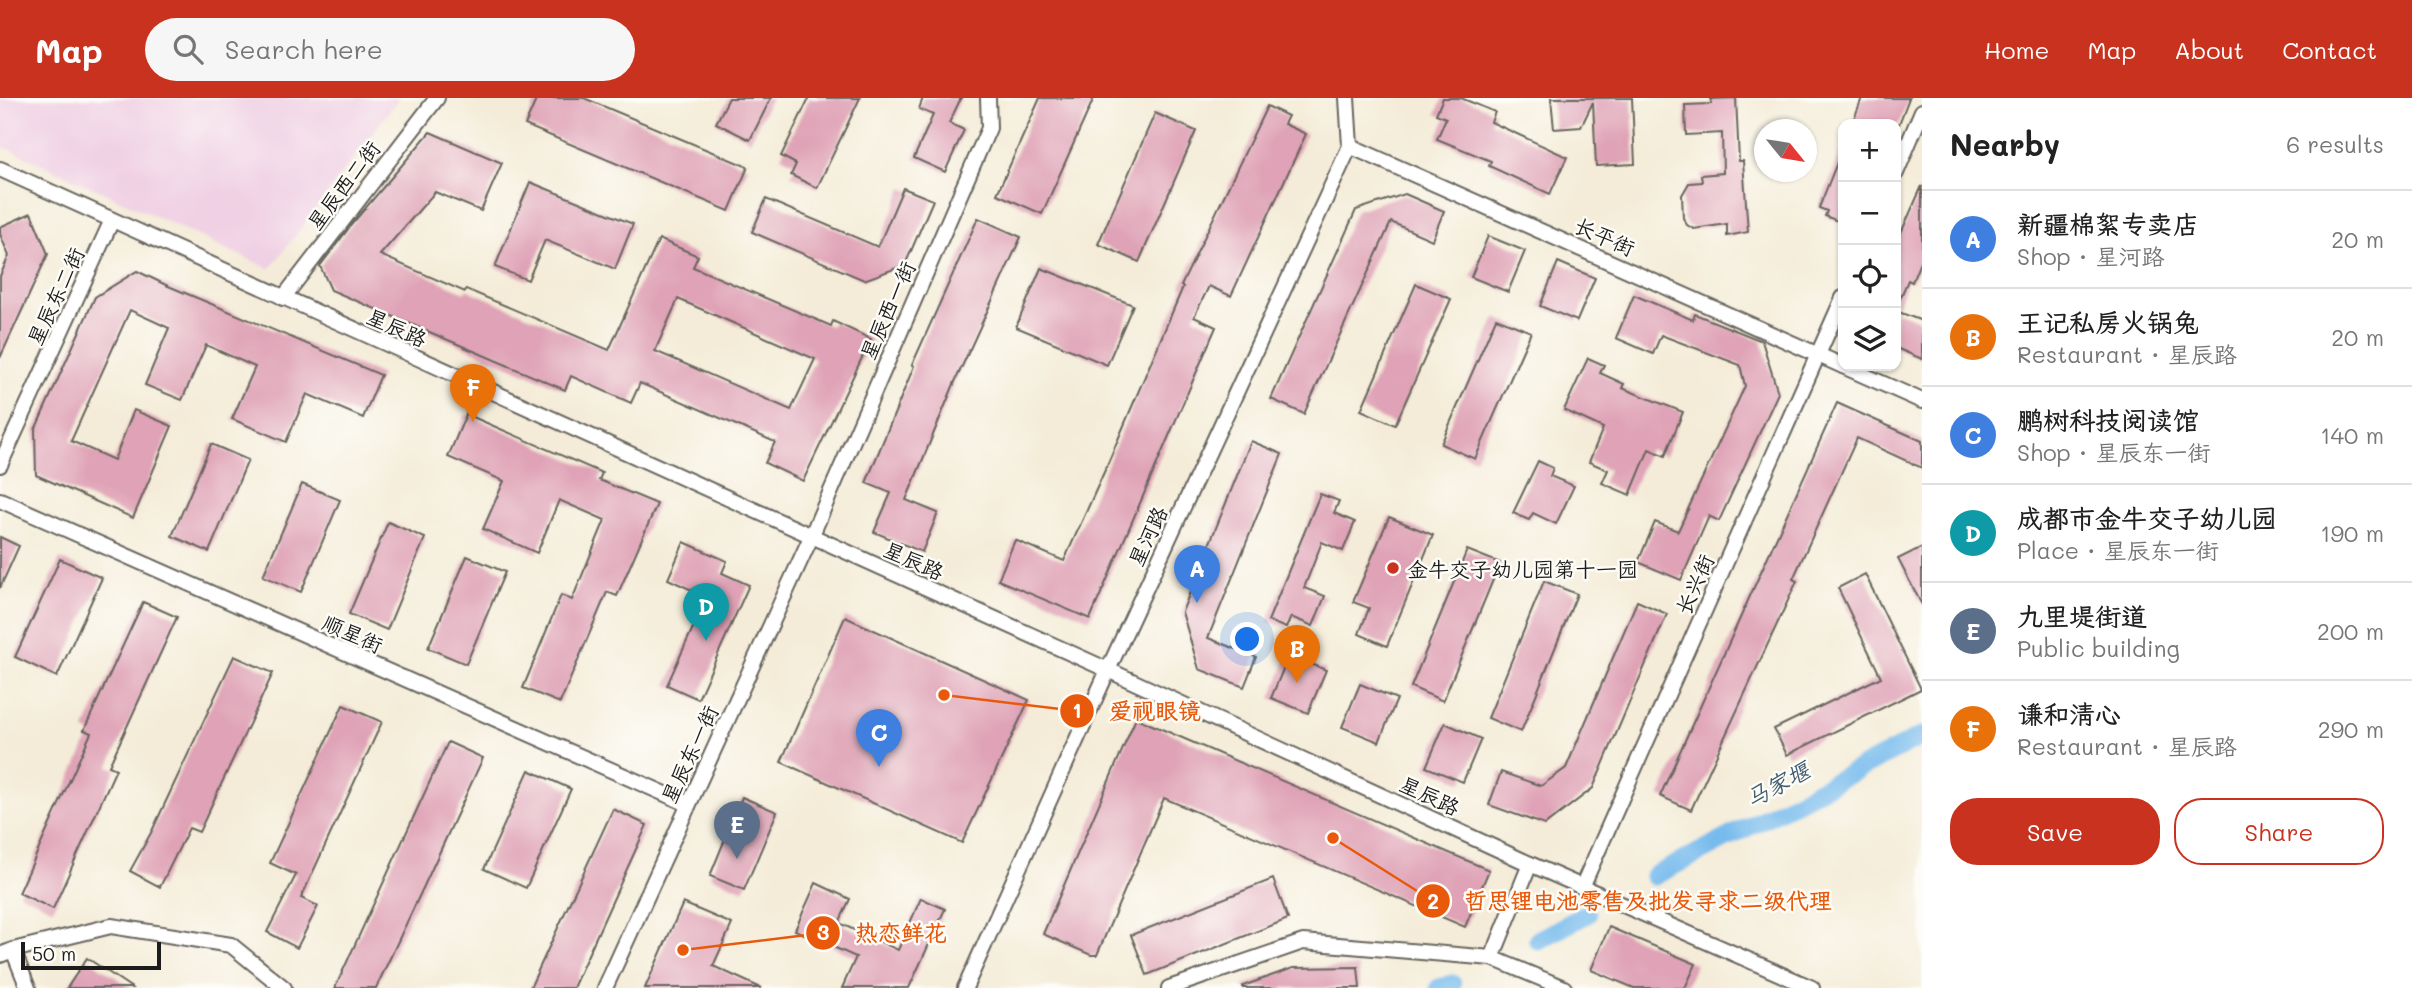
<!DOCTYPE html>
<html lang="en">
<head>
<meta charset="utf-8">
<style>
	:root { --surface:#fff; --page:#f6f6f6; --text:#222; --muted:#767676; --line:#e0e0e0; --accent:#c8321e }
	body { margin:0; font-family:Mali,"LXGW WenKai TC",sans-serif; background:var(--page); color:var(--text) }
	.controls { position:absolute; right:21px; top:21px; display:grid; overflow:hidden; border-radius:14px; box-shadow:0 2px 5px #0004 }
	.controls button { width:63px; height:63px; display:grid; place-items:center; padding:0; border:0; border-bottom:2px solid var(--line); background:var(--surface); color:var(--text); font:35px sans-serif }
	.compass { position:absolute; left:1754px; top:21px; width:63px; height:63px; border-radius:50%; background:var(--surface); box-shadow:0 2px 5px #0004; rotate:120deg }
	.scale { position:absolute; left:21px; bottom:18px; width:140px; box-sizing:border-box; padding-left:7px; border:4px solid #1c1c1c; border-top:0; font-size:19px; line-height:24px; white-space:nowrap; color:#1c1c1c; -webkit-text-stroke:5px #fdfcf7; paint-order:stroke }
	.you { position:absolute; left:1248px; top:542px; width:24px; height:24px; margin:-18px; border:5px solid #fff; border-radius:50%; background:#1a73e8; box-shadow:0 0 0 10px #1a73e833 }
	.badge { display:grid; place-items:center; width:46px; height:46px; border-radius:50%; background:var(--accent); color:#fff; font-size:23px; font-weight:700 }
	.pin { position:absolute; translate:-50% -58px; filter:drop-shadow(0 2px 4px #0008) }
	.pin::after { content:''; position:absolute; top:37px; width:24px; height:21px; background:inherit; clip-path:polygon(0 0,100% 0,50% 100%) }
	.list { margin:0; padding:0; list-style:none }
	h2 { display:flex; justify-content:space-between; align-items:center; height:91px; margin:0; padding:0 28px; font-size:30px }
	h2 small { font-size:23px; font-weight:400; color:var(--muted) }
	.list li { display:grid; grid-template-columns:46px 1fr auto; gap:21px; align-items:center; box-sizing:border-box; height:98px; padding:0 28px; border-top:2px solid var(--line) }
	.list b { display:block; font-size:26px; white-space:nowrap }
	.list p { margin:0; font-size:23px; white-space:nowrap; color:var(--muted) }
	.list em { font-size:23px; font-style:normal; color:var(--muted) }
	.actions { display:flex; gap:14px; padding:21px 28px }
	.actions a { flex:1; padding:16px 0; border:2px solid var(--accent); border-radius:28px; text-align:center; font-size:24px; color:var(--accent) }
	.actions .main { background:var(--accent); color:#fff }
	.icon { flex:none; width:38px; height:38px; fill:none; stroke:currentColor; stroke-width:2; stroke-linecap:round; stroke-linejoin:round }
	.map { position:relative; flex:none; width:1922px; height:890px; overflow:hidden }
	header { display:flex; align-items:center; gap:42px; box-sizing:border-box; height:98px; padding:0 35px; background:var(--accent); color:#fff }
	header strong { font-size:33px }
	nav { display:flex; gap:38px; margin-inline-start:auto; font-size:24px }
	.search { width:490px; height:63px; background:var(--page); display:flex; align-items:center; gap:18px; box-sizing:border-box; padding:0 24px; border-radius:38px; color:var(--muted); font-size:26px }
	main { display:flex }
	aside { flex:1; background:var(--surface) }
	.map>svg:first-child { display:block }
	.built { fill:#f0d0e4 }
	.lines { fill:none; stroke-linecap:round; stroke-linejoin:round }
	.canal { stroke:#77bbed; stroke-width:19 }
	.building { fill:#dfa2b6; fill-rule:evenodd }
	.minor-casing { stroke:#68655e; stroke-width:18 }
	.minor { stroke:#fff; stroke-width:14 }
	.poi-dot { fill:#c8321e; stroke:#fdfcf7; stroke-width:2.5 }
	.labels { text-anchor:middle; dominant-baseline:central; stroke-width:5; stroke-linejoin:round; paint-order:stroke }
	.street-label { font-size:21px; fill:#1c1c1c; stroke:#fdfcf7 }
	.poi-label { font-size:21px; fill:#1c1c1c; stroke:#fdfcf7; text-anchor:start }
	.water-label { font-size:23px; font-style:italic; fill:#405c70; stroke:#fdfcf7 }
	.leader { fill:none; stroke:#e8590c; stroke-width:2.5 }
	.callout-dot { fill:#e8590c; stroke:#fdfcf7; stroke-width:2.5 }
	.mark-label { font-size:21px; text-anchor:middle; font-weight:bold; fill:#fff }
	.callout-label { font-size:23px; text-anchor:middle; font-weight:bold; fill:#e8590c; stroke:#fdfcf7; stroke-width:5; stroke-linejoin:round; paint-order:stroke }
</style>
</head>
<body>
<header>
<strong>Map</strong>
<div class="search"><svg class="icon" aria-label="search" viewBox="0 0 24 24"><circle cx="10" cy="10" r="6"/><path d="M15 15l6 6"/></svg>Search here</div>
<nav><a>Home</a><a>Map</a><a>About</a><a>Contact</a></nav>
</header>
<main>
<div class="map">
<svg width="1922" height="890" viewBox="0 0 1922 890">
	<rect width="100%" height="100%" fill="#fdfcf7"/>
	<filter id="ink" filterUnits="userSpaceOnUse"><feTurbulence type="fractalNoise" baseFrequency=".0143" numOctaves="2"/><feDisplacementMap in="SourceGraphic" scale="14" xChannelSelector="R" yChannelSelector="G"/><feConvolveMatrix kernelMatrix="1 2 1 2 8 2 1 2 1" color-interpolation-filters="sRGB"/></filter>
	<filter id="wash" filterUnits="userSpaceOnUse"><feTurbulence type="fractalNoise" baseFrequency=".00686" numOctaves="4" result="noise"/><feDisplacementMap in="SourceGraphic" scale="28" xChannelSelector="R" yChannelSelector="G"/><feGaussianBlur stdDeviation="1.57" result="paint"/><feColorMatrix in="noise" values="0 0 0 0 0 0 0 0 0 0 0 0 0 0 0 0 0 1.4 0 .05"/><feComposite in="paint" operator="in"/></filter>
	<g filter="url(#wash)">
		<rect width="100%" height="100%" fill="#f4ecd8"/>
		<polygon class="built" points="0,0 399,0 270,171 0,47"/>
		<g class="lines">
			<g class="canal">
				<polyline points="1654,778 1922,638"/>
				<polyline points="1538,842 1587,816"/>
				<polyline points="1439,890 1452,886"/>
			</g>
		</g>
		<g id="blocks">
			<g class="building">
				<polygon points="537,0 584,0 748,69 729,113 525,27"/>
				<polygon points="729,0 771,0 750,42 716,25"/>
				<polygon points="809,0 860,0 817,90 791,77 796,66 781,58"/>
				<polygon points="923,0 961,0 949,25 964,32 945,74 914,60 933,17 919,11"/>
				<polygon points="1040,0 1094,0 1042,116 997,96"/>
				<polygon points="1443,0 1461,0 1495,14 1491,24 1567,59 1550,96 1489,68 1491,63 1437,41 1446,20 1436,16"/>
				<polygon points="1551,0 1632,0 1635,66 1596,68 1593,4 1581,29 1554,31"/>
				<polygon points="1736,0 1739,63 1743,63 1748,134 1727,138 1727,126 1694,131 1687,127 1683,120 1682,97 1689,85 1702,84 1701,77 1723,75 1722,35 1686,37 1685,7 1711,6 1711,1"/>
				<polygon points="1862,0 1909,0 1899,26 1852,26"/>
				<polygon points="1267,8 1288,18 1284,26 1306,36 1231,198 1209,188 1194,219 1216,229 1090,521 998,482 1015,442 1064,463 1105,372 1183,189 1181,188"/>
				<polygon points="1155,15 1196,33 1139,164 1098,146"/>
				<path d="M430,34L502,65L481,113L435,94L380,157L465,194L466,191L609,252L659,141L698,158L693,169L831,228L833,223L871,241L803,383L765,365L775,344L640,285L631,305L571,278L565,292L331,192L320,168L352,126ZM678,201L815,261L791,312L655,253Z"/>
				<polygon points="1842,52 1843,115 1840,124 1825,118 1827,113 1819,110"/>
				<polygon points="530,84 633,126 615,171 545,142 528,182 495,169"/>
				<polygon points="1922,88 1922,159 1912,184 1908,182 1896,210 1896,146"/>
				<polygon points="903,90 933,102 905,167 864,182 752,134 766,101 878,149"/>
				<polygon points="1405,96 1444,113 1432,142 1391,124 1304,316 1271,301 1356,112"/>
				<polygon points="31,115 48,156 0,260 0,178 9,158 0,136 0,129"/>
				<polygon points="978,120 1021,139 954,286 906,402 938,415 922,454 874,434 891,395 866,385 914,268 912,267"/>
				<polygon points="1488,138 1525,153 1508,194 1471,179"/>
				<polygon points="1558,164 1595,180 1577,223 1540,208"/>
				<polygon points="1041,170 1133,207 1107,267 1016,229"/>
				<polygon points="137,173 166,187 381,277 363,320 307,296 286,344 232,321 255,269 206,247 182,302 145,287 169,230 130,212 71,343 114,362 134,312 172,328 133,420 36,377 35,332 95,199"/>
				<polygon points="1416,186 1451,201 1395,327 1361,312"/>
				<polygon points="1634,197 1693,222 1695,216 1762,243 1778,295 1719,423 1709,418 1681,482 1638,464 1655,424 1678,433 1745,288 1740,267 1661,237 1653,256 1616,240"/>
				<polygon points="1896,213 1922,223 1922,261 1896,250"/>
				<polygon points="1496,220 1531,234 1475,361 1441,346"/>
				<polygon points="1588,260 1604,267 1600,275 1624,286 1622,290 1683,314 1665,358 1649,351 1630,397 1602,385 1608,372 1589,364 1603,330 1564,312"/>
				<polygon points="1837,305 1922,343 1922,370 1857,340 1793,481 1797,483 1691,712 1660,698"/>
				<polygon points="466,316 602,375 599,382 657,406 617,498 607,494 560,605 523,590 561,497 572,502 605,422 559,402 537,455 483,431 504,383 448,359"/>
				<polygon points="1251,343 1282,356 1208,540 1256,559 1244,589 1199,571 1182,514"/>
				<polygon points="211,346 248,362 209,454 172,438"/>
				<polygon points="1538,363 1553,370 1550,378 1574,388 1556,426 1533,415 1529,422 1513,415"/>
				<polygon points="302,386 340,402 301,494 263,478"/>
				<polygon points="1320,396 1339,403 1334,415 1355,424 1343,453 1322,444 1304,490 1325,498 1313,528 1291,519 1286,530 1268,523"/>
				<polygon points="1389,419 1433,437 1387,548 1359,536 1369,510 1353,504"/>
				<polygon points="388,424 425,440 387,532 349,516"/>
				<polygon points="0,439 19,448 0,490"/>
				<polygon points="684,444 727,463 722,475 749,487 698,601 667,587 707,499 668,481"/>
				<polygon points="1922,449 1922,507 1898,461"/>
				<polygon points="1467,452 1500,465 1443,603 1411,589"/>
				<polygon points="467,458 505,474 466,566 428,550"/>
				<polygon points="60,461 102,480 57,579 15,559"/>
				<polygon points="1865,476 1921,591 1787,657 1774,631 1881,579 1838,490"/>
				<polygon points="1544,483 1577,496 1521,634 1488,620"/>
				<polygon points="1637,503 1667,516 1593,690 1545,727 1489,707 1501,674 1541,688 1566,670"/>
				<polygon points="143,504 177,519 109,668 116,671 53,811 19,795 91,635 84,632"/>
				<polygon points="845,519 1029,602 962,745 781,664"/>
				<polygon points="1289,557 1326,572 1308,615 1271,600"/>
				<polygon points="234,558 273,575 199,734 189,730 160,789 130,773 152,733"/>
				<polygon points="1360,586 1397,601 1379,644 1342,629"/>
				<polygon points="343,607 382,624 301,800 318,808 297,850 267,834 296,777 270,765"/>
				<polygon points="1136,620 1489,772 1465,829 1164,700 1097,857 1091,857 1043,836"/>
				<polygon points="1445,625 1481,641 1463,684 1426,669"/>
				<polygon points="448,644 483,660 424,788 376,890 335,890"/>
				<polygon points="529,672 571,691 526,790 484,771"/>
				<polygon points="742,699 777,714 744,792 710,778"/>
				<polygon points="613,711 647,727 581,872 573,890 530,890"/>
				<polygon points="1273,781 1288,821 1147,877 1131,837"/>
				<polygon points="816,785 850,801 839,825 898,852 921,800 945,811 909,890 842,890 856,859 795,832"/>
				<polygon points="683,805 732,826 713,868 761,890 645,890"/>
				<polygon points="1609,829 1696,866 1685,890 1634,890 1591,872"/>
				<polygon points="87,860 132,890 67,890"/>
				<polygon points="1358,869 1360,890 1243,890 1243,888 1293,870"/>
			</g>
		</g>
	</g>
	<g filter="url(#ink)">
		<use href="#blocks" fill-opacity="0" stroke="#68655e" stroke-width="2"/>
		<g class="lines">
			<g class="minor-casing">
				<g id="minor">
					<polyline points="1350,48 1843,268"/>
					<polyline points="0,71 1108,572 1530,766 1812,890"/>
					<polyline points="1896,75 1922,13"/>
					<polyline points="283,200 437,0"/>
					<polyline points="1843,268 1922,303"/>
					<polyline points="0,367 112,122"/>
					<polyline points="0,402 688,706"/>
					<polyline points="1582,789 1843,200"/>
					<polyline points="13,852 28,890"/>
					<polyline points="0,857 13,852 111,828 231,847 284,890"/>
					<polyline points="1492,860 1530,766"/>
					<polyline points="605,890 811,439 989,30 988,0"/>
					<polyline points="965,890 1108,572 1350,48 1347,0"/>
					<polyline points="1169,890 1303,844 1492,860 1564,890"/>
				</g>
			</g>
			<use href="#minor" class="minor"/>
		</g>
	</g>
	<circle class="poi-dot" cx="1393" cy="470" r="7"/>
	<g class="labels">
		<g class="street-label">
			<text transform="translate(343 87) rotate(-53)">星辰西二街</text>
			<text transform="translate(1605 138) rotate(24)">长平街</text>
			<text transform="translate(55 198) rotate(-65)">星辰东二街</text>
			<text transform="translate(887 212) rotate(-66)">星辰西一街</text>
			<text transform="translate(397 229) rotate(24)">星辰路</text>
			<text transform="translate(1147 438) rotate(-65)">星河路</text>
			<text transform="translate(914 462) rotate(24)">星辰路</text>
			<text transform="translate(1694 486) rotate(-66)">长兴街</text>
			<text transform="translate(353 535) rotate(24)">顺星街</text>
			<text transform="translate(689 656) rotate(-65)">星辰东一街</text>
			<text transform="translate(1430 697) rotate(25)">星辰路</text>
		</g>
		<g class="poi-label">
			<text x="1407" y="470">金牛交子幼儿园第十一园</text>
		</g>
		<g class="water-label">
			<text transform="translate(1777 686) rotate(-28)">马家堰</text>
		</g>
	</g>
	<path class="leader" d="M944 597L1077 613M1333 740L1433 803M683 852L823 835"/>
	<g class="callout-dot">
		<circle cx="944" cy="597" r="7"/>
		<circle cx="1333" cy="740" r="7"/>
		<circle cx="683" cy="852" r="7"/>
		<circle cx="1077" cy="613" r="18"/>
		<circle cx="1433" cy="803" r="18"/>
		<circle cx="823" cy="835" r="18"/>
	</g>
	<g class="mark-label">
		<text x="1077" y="620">1</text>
		<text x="1433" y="811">2</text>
		<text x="823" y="842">3</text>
	</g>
	<g class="callout-label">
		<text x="1155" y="621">爱视眼镜</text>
		<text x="1648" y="811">哲思锂电池零售及批发寻求二级代理</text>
		<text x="901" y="843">热恋鲜花</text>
	</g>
</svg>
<div class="controls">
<button>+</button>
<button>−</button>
<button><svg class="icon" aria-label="locate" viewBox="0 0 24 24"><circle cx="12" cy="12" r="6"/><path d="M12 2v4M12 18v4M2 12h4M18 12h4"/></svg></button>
<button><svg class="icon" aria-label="layers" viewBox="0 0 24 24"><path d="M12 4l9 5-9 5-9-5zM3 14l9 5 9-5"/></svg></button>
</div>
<svg class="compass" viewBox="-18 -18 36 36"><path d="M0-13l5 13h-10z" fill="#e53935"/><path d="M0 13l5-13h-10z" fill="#767676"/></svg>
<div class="scale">50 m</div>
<div class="you"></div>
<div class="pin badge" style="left:1197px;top:505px;background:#3f7fe0">A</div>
<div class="pin badge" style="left:1297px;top:585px;background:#e8710a">B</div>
<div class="pin badge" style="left:879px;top:669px;background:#3f7fe0">C</div>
<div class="pin badge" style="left:706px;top:543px;background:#0f9aa8">D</div>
<div class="pin badge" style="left:737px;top:761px;background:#5c6f8a">E</div>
<div class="pin badge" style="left:473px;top:324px;background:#e8710a">F</div>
</div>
<aside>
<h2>Nearby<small>6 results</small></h2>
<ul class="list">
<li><span class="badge" style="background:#3f7fe0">A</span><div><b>新疆棉絮专卖店</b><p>Shop · 星河路</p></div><em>20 m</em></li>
<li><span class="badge" style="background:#e8710a">B</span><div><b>王记私房火锅兔</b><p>Restaurant · 星辰路</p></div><em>20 m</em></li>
<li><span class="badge" style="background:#3f7fe0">C</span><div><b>鹏树科技阅读馆</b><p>Shop · 星辰东一街</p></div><em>140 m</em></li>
<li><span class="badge" style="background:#0f9aa8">D</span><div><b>成都市金牛交子幼儿园</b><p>Place · 星辰东一街</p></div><em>190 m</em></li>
<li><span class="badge" style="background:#5c6f8a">E</span><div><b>九里堤街道</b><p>Public building</p></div><em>200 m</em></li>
<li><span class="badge" style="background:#e8710a">F</span><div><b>谦和清心</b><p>Restaurant · 星辰路</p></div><em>290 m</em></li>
</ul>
<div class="actions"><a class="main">Save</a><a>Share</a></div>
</aside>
</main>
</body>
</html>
